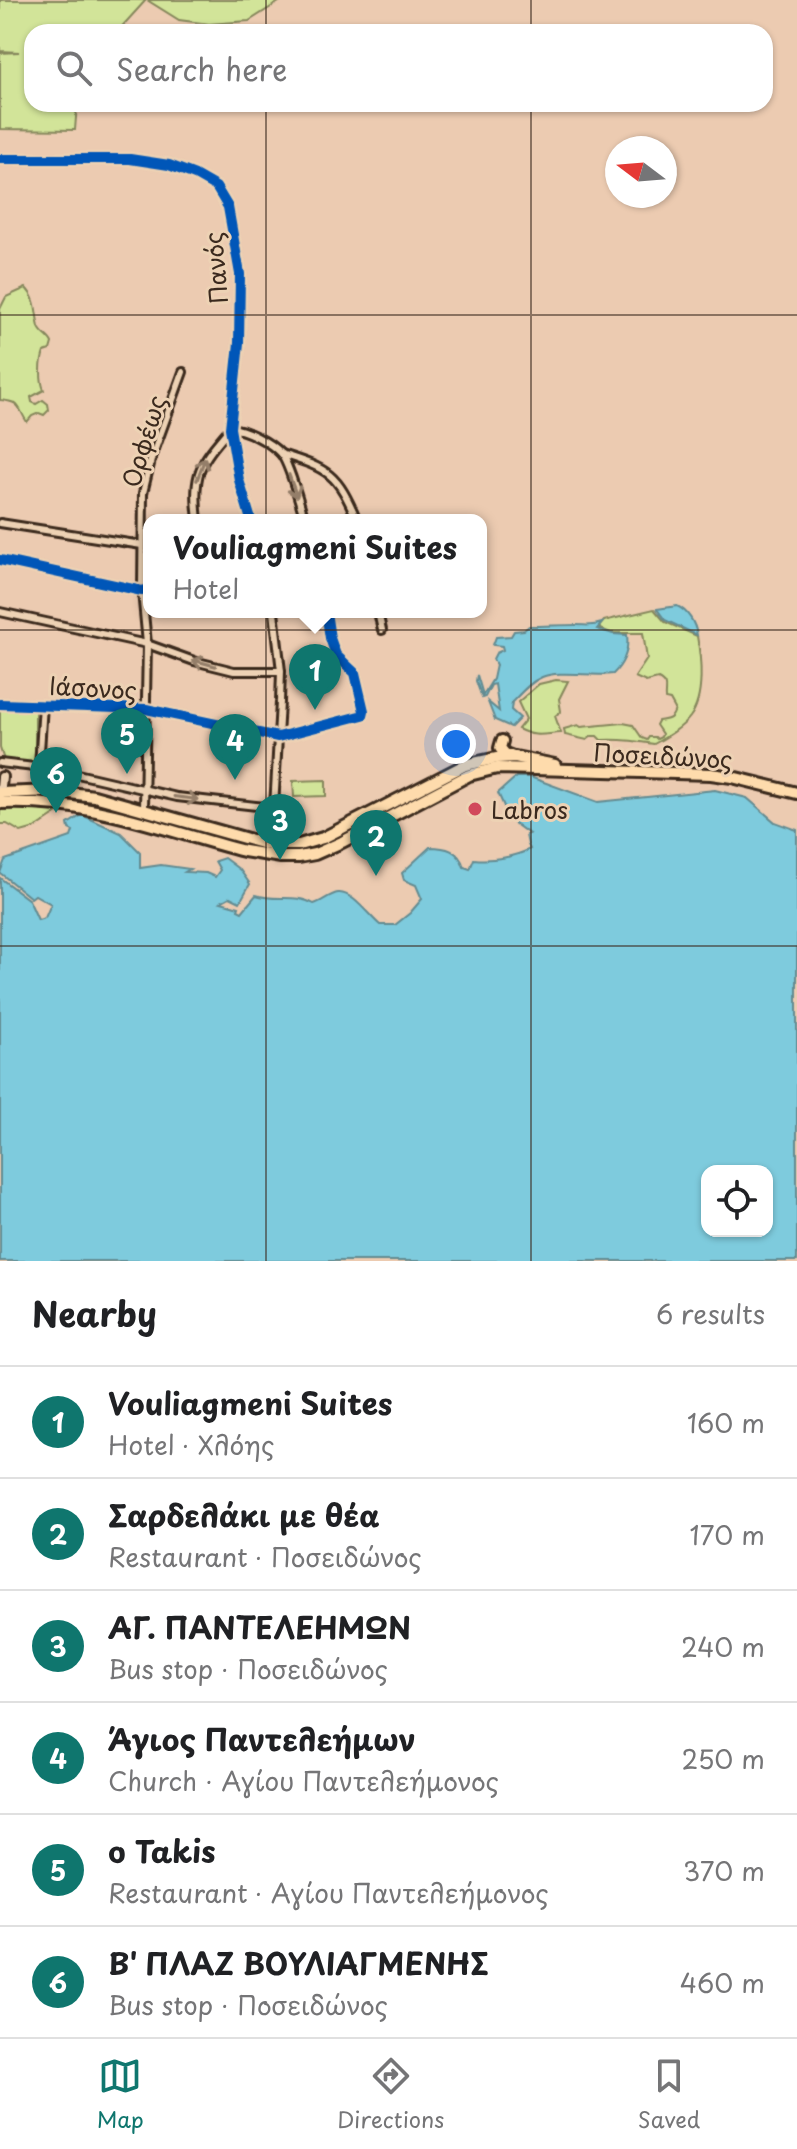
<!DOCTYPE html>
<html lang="en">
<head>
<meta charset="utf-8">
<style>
	:root { --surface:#fff; --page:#f6f6f6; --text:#202124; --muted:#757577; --line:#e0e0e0; --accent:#0f766e }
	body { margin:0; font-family:"Playpen Sans",sans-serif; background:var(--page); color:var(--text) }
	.controls { position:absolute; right:24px; bottom:24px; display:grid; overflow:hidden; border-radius:16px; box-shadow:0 2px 6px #0004 }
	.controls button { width:72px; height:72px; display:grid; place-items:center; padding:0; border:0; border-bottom:2px solid var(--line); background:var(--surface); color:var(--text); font:40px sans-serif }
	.compass { position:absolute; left:605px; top:136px; width:72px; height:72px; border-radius:50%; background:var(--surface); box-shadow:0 2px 6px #0004; rotate:286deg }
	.you { position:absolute; left:456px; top:744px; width:28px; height:28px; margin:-20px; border:6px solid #fff; border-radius:50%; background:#1a73e8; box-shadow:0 0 0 12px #1a73e833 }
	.badge { display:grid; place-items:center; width:52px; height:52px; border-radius:50%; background:var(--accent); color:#fff; font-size:26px; font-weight:700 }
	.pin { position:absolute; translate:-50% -66px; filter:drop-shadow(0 2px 4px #0008) }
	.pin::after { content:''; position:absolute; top:42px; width:28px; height:24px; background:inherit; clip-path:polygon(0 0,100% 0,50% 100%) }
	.popup { position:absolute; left:143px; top:514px; width:344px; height:104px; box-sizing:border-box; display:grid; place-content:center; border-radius:16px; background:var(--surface); filter:drop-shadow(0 2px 6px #0005); font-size:26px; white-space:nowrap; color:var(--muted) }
	.popup b { font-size:30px; color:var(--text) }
	.popup::after { content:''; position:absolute; left:50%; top:100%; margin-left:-16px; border:16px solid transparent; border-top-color:var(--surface) }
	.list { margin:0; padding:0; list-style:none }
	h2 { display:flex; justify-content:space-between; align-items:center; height:104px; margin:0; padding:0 32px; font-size:34px }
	h2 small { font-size:26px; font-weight:400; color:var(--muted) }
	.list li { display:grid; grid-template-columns:52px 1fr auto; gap:24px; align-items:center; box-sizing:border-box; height:112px; padding:0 32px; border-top:2px solid var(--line) }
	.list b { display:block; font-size:30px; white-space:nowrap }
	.list p { margin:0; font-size:26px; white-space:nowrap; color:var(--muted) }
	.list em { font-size:26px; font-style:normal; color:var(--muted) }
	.icon { flex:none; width:44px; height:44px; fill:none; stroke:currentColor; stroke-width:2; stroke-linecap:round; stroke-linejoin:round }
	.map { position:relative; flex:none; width:797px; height:1261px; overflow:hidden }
	.search { position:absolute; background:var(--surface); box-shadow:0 2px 6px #0004; left:24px; right:24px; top:24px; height:88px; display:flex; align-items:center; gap:20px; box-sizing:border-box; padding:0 28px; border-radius:24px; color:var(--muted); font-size:30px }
	.sheet { height:776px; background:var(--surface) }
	nav { display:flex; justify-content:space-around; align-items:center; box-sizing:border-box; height:112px; border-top:2px solid var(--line); background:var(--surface); font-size:22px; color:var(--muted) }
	nav a { display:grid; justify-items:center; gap:4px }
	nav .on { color:var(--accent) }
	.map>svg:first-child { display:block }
	.green { fill:#d2e499; stroke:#86875c; stroke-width:2 }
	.water { fill:#7ecbdd; stroke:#638b91; stroke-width:2; fill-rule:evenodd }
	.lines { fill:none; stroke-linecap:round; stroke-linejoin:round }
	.minor-casing { stroke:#3b2a1e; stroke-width:12 }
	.tertiary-casing { stroke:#3b2a1e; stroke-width:14 }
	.primary-casing { stroke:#3b2a1e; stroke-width:16 }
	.minor { stroke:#edd2b4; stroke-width:6 }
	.tertiary { stroke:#edd2b4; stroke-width:8 }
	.primary { stroke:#fedbac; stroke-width:10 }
	.cycleway-casing { stroke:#edd2b4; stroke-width:15 }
	.cycleway { stroke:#0057b8; stroke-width:10 }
	.oneway { stroke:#947e69 }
	.grid { fill:none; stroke:#3b2a1e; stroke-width:2; stroke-opacity:0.55 }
	.poi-dot { fill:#d1495b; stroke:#edd2b4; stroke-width:3 }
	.labels { text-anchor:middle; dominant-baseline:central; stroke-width:6; stroke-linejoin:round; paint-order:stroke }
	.street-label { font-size:24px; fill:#3b2a1e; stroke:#edd2b4 }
	.poi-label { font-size:24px; fill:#3b2a1e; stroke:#edd2b4; text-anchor:start }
</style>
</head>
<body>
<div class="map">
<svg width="797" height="1261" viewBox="0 0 797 1261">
	<rect width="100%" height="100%" fill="#eccbb1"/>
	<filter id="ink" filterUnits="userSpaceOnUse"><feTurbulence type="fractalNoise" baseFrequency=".0125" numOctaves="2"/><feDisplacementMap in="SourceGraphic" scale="16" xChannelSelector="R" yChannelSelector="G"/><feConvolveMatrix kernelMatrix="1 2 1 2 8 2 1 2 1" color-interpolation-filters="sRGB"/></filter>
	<g filter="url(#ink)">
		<g class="green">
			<polygon points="0,0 146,0 117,32 32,32 32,104 77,104 75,130 0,129 0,53 19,52 0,51"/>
			<polygon points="147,0 282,0 249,21 209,24 179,20"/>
			<path d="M26,288C38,301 35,312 39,327C41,334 49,336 52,343L50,350L44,352C40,363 40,380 44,390L31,397L32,402L36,404L43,400L48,404L49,410L44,415L39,413L32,416L27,422C17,407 22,402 0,400V309L6,297Z"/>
			<path d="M654,609L665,622L697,636C701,658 705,698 690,717C682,728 666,737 654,744C637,741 619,739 601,740L597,736H592L587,740L565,735L564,729L578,725L581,727L623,723L633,725L642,738L647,740L649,737H655L657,739L661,737L662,734L656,725L658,721C667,719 672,721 675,709L670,700L665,699C664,689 669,685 658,679L646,682L635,677L647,659L643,633H611L598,628L604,621Z"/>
			<path d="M556,680L568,681L559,699L561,711L555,716L561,733C543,734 536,738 518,729L526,719L518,702L539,684Z"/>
			<polygon points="0,709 35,709 35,764 4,760 0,748"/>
			<polygon points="326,780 326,796 294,797 293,781"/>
			<polygon points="0,807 64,809 35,828 21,832 7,824 0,824"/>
		</g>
		<g class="water">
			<path d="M677,606C688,611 695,623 697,635L665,620L657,609Z"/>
			<path d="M602,623L597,629L613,634L627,635C629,650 624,663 613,674C592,677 559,670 542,677C530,682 521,693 512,702L511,710L520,718L511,727L495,720L488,702L499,711L495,684L491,685L485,697L482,698L476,681L477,675L483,695L493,679L496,665L493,659L496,653L503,650L502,646L493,645L496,637L511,636L514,631L524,630L529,626C545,626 560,625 576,625C587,625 591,627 602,623Z"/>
			<path d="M516,777H530L598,802L715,790L747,798L775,822L797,830V1261H0V878L29,900L38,920L45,918L51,904L35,895L31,898L0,873L5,860L71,837L73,831L69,829L68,824L82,815L121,833L140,852V868L161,865L190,869L185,872L206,873L215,877L220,870L215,861L224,858L240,870L250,884L240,902L230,897L221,902L239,907L238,910L242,912L256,895C276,902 295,893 314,904C322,902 330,894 338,893C352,891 369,916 380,925H395L410,913L422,899L416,885L404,880L402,873L430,847C446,847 459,850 464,867L470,869L474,859C492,861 515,857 530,849L528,845L526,835L529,834L510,820L498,793ZM767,1171V1231H707V1171Z"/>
		</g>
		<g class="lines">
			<g class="minor-casing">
				<g id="minor">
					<polyline points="0,159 130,159 169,165 195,175 216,187 228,207 240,274 239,343 230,428 239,480 251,520"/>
					<path d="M281,454C329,469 337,473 357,520"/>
					<path d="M198,520C192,472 200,463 230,428C245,429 270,442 281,454C290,465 300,505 305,520"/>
					<polyline points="0,523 142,545"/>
					<polyline points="0,560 142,591 149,589"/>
					<polyline points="0,612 147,644 194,661 234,671 281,671"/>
					<polyline points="378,612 382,630"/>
					<polyline points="0,704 146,709 278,737 363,715 364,711 355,673 336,655 330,638 326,612"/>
					<polyline points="0,763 60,770 177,797 274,808"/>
					<polyline points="39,767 43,704"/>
					<polyline points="144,809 147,644 142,591 143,493 151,460 183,372"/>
					<polyline points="269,845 274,808 280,702 281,671 274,612"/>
				</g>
			</g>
			<g class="tertiary-casing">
				<polyline id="tertiary" points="0,796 2,777"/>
			</g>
			<g class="primary-casing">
				<g id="primary">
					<polyline points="502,741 500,748 505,754 513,757"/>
					<polyline points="0,793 54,791 94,796 269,845 299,845 323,838 465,765 497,758 515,757 555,765"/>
					<path d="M0,803C91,799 159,829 244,851L281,857H299L315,854L342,842L469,775L497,768L711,774L732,777L797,793"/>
				</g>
			</g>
			<use href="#minor" class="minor"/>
			<use href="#tertiary" class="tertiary"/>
			<use href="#primary" class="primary"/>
			<g class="cycleway-casing">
				<g id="cycleway">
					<polyline points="0,159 130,159 169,165 195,175 216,187 228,207 240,274 239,343 230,428 239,480 251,520"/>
					<polyline points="0,560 142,591 149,589"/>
					<polyline points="0,704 146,709 278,737 363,715 364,711 355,673 336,655 330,638 326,612"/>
				</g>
			</g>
			<use href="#cycleway" class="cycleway"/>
		</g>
		<defs><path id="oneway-shaft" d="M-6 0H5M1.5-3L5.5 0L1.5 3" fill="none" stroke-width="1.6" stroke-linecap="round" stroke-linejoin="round" transform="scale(2)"/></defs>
		<g class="oneway">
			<use href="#oneway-shaft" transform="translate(201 469) rotate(-70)"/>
			<use href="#oneway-shaft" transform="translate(293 486) rotate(70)"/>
			<use href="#oneway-shaft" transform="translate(204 663) rotate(-165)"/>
			<use href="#oneway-shaft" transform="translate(186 798) rotate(7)"/>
		</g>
	</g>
	<path class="grid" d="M266,0V32M531,0V32M266,104V1261M531,104V1261M0,315H797M0,630H797M0,946H797"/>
	<circle class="poi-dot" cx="475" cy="809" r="8"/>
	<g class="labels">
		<g class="street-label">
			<text transform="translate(215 268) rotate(-95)">Πανός</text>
			<text transform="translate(143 441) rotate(-73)">Ορφέως</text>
			<text transform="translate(93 687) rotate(3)">Ιάσονος</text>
			<text transform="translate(663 755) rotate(3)">Ποσειδώνος</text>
		</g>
		<g class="poi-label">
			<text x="491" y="809">Labros</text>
		</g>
	</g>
</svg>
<div class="controls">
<button><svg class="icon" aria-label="locate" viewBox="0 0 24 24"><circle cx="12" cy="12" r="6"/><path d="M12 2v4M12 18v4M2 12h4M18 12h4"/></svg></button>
</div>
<svg class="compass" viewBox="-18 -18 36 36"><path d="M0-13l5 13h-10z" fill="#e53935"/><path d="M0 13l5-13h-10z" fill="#757577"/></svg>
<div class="you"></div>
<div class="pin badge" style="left:315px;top:710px">1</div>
<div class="popup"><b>Vouliagmeni Suites</b>Hotel</div>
<div class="pin badge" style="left:376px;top:876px">2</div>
<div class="pin badge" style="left:280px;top:860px">3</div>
<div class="pin badge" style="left:235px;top:780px">4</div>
<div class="pin badge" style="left:127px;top:774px">5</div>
<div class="pin badge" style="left:56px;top:813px">6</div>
<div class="search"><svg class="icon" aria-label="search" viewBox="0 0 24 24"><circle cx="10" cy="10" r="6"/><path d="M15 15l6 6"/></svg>Search here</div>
</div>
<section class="sheet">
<h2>Nearby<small>6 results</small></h2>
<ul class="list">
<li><span class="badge">1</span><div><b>Vouliagmeni Suites</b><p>Hotel · Χλόης</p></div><em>160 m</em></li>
<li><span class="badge">2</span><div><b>Σαρδελάκι με θέα</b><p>Restaurant · Ποσειδώνος</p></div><em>170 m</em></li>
<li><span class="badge">3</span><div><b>ΑΓ. ΠΑΝΤΕΛΕΗΜΩΝ</b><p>Bus stop · Ποσειδώνος</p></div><em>240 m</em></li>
<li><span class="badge">4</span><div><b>Άγιος Παντελεήμων</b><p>Church · Αγίου Παντελεήμονος</p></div><em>250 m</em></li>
<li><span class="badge">5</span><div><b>o Takis</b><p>Restaurant · Αγίου Παντελεήμονος</p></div><em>370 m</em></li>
<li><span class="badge">6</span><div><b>Β' ΠΛΑΖ ΒΟΥΛΙΑΓΜΕΝΗΣ</b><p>Bus stop · Ποσειδώνος</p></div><em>460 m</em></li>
</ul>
</section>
<nav>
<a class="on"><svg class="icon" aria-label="map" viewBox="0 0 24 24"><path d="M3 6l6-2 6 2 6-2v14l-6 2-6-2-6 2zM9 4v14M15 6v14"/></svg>Map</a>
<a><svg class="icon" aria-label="directions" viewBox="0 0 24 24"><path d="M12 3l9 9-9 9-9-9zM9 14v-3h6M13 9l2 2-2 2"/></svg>Directions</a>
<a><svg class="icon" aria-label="saved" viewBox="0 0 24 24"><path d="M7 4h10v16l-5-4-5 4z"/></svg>Saved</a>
</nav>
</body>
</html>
